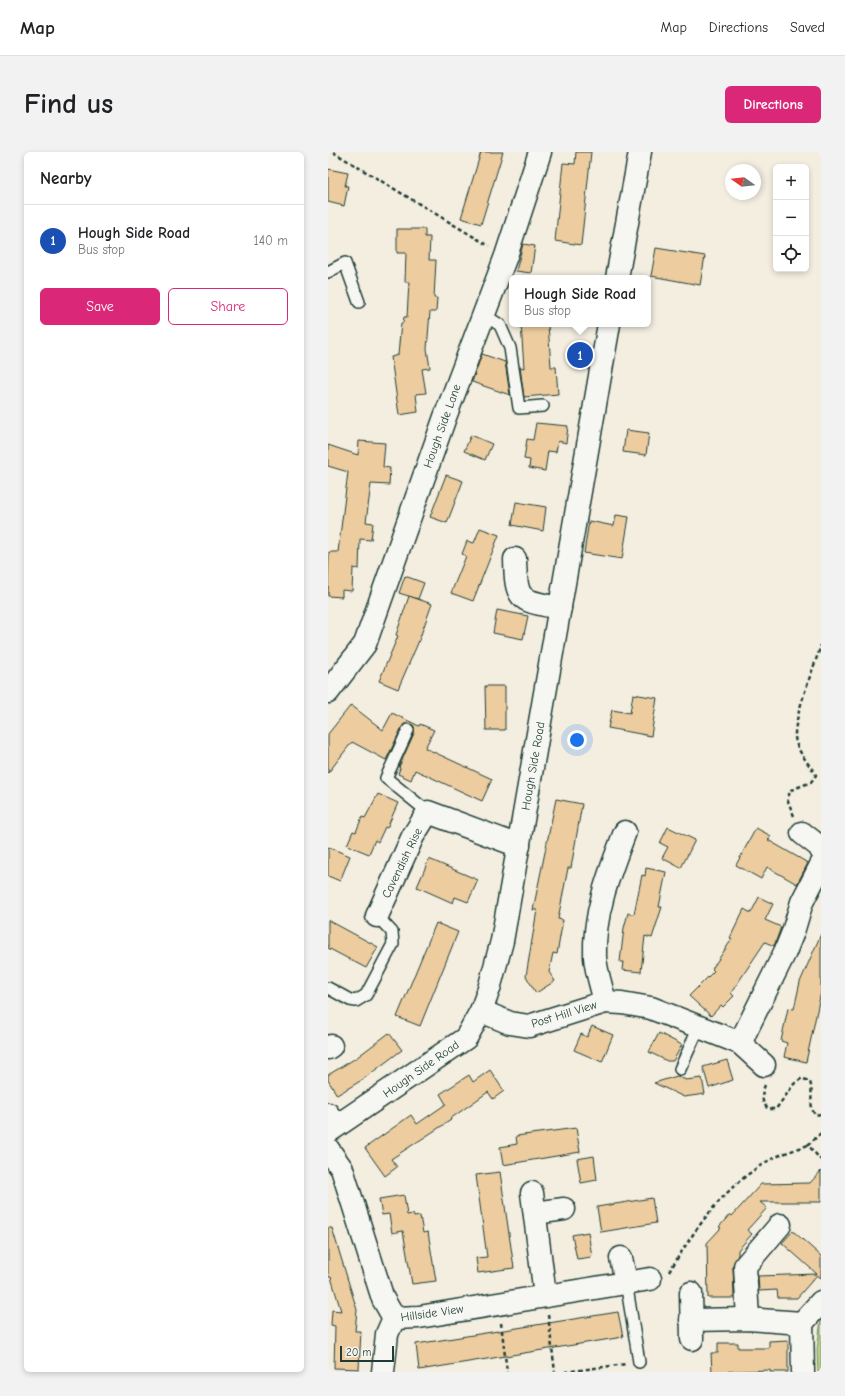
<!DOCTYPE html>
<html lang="en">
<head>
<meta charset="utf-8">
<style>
	:root { --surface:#fff; --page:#f2f2f2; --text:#202124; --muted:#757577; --line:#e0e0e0; --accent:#db2777 }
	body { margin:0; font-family:"Comic Neue",sans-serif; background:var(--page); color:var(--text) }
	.controls { position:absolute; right:12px; top:12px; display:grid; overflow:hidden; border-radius:6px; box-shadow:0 2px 6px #0003 }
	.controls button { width:36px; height:36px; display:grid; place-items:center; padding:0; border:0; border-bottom:1px solid var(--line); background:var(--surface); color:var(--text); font:20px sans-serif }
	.compass { position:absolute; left:397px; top:12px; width:36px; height:36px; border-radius:50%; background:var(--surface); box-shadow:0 2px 6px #0003; rotate:285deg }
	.scale { position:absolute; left:12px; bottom:10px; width:54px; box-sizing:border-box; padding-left:4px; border:2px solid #1f3d34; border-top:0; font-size:11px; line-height:14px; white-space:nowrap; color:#1f3d34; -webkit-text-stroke:3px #f6f6f2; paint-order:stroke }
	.you { position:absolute; left:249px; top:588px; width:14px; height:14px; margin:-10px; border:3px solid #fff; border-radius:50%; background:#1a73e8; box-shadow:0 0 0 6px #1a73e833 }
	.badge { display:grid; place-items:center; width:26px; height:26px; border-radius:50%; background:var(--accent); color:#fff; font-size:13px; font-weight:700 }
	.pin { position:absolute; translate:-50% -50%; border:2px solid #fff; box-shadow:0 1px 4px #0006 }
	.popup { position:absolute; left:181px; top:123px; width:142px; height:52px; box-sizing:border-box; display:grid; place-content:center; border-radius:6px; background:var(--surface); filter:drop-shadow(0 1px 3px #0005); font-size:13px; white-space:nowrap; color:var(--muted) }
	.popup b { font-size:15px; color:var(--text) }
	.popup::after { content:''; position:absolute; left:50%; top:100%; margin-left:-8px; border:8px solid transparent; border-top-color:var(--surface) }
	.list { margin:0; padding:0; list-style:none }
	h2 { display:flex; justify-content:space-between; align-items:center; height:52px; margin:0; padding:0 16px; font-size:17px }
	h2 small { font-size:13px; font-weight:400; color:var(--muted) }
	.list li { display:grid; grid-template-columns:26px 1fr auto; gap:12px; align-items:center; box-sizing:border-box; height:72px; padding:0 16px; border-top:1px solid var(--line) }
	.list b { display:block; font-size:15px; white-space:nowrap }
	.list p { margin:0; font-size:13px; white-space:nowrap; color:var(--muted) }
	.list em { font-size:13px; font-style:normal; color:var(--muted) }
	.actions { display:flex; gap:8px; padding:12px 16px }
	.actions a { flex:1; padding:9px 0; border:1px solid var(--accent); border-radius:6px; text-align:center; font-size:14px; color:var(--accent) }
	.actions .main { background:var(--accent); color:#fff }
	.icon { flex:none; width:22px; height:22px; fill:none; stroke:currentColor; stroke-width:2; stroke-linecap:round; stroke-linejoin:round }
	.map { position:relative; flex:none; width:493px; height:1220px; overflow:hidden; border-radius:6px }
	header { display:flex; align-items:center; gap:24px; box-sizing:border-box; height:56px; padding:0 20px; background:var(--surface); border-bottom:1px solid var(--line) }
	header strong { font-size:19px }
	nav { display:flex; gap:22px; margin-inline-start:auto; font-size:14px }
	.intro { display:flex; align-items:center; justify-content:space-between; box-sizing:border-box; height:96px; padding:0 24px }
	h1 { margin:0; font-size:28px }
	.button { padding:10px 18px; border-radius:6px; background:var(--accent); color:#fff; font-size:14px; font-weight:700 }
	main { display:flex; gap:24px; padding:0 24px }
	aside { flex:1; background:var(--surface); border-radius:6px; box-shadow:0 2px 6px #0003 }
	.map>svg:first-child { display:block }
	.green { fill:#bcd68d; stroke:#6e8a60 }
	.building { fill:#edcd9f; stroke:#1f3d34 }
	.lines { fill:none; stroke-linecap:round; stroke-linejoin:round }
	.lane-casing { stroke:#1f3d34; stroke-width:14 }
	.street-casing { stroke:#1f3d34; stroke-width:25 }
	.secondary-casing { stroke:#1f3d34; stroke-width:25 }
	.path { stroke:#1f3d34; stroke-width:2.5; stroke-dasharray:4 3; stroke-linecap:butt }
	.lane { stroke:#f6f6f2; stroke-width:11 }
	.street { stroke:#f6f6f2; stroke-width:22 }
	.secondary { stroke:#f6f6f2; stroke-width:22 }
	.labels { text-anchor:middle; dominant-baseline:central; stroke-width:3; stroke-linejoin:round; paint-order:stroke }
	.street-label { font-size:12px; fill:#1f3d34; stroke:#f6f6f2 }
</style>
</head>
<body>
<header>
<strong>Map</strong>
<nav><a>Map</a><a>Directions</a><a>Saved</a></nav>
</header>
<div class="intro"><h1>Find us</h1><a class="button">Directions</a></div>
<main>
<aside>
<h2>Nearby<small></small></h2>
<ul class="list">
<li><span class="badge" style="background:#1a4fb4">1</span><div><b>Hough Side Road</b><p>Bus stop</p></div><em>140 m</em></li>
</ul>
<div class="actions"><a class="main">Save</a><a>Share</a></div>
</aside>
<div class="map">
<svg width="493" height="1220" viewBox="0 0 493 1220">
	<rect width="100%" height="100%" fill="#f4eee1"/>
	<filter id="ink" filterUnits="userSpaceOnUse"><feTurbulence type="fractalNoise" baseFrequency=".025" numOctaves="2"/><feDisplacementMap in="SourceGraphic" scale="8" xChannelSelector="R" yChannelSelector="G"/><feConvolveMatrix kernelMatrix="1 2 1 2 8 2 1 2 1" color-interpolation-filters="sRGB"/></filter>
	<g filter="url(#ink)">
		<polygon class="green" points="493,1168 493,1220 490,1220 489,1197"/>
		<g class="building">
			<polygon points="153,0 175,0 153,72 133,66"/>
			<polygon points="248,0 263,0 253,93 227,89 235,11 247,12"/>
			<polygon points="0,17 20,21 17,34 20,34 16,54 0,50"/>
			<polygon points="69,77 97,77 97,85 102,85 101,108 108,108 106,146 109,146 108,160 102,160 99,197 102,216 94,217 98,241 88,242 90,260 71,263 63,205 70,203 73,171 75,171 76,165 79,165 81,130 77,130 78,101 69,101"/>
			<polygon points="195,92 207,94 203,121 188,119"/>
			<polygon points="328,96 377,104 372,133 323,124"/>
			<polygon points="193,172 220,172 223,215 228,215 230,242 196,245 192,215 196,216"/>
			<polygon points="154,202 177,210 182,243 144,230"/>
			<polygon points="208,271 240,274 238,291 230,289 228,300 220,299 217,319 201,316 202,308 196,307 199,287 205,288"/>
			<polygon points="298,278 321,281 318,303 295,300"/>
			<polygon points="143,283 164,292 157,308 136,299"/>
			<polygon points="31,289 57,291 55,315 62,316 61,333 43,332 38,370 45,371 43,388 32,387 31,417 25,416 24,439 14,438 14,445 0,444 1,400 10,400 20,320 0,314 0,293 30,303"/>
			<polygon points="118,323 135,329 119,371 102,365"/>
			<polygon points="188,350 218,355 215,379 184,373"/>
			<polygon points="288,363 301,365 294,407 256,401 261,369 286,374"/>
			<polygon points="152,376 171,383 145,449 123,441 138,404 134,402 139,389 146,391"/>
			<polygon points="77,424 96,431 90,447 71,441"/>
			<polygon points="81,444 104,452 90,491 70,537 51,529 70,484 68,483"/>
			<polygon points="169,458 200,464 195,487 165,481"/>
			<polygon points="157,534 177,534 177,578 158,578"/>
			<polygon points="305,542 329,546 323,584 280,576 284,558 302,561"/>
			<polygon points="23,553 55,578 64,561 91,574 92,572 106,578 97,596 164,627 154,649 87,618 83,628 70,622 72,616 71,615 86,581 86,574 83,572 76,572 74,575 58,608 24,590 0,621 0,582"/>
			<polygon points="50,642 70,651 59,676 57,675 50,690 47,688 41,702 19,693 25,679 28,680 34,665 37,666"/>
			<polygon points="228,647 254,652 243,716 240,716 230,767 235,768 229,802 225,801 221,820 227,829 208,841 198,824 209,758 205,758"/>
			<polygon points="340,675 367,688 353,716 334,706 340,695 332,691"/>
			<polygon points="428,676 443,684 440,688 480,711 469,732 439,715 433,727 408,713"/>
			<polygon points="0,695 22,704 12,729 0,724"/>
			<polygon points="101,707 150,728 140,750 127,745 125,751 89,735"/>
			<polygon points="318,716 338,720 331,755 334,755 324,786 317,784 313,820 294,818 295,810 292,810 296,776 300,761 306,762 314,723 317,724"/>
			<polygon points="431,745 445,752 437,768 453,775 449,786 446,794 437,790 403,841 406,844 395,855 393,853 383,864 361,844 386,819 384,817 404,787 402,786 416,757 423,761"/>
			<polygon points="0,768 50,795 38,816 0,796"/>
			<polygon points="108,771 130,780 92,874 69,865"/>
			<polygon points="493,782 493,840 478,910 456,905 459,891 453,889 460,856 466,857 472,830"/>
			<polygon points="264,874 285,883 274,910 246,898 253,882 259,885"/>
			<polygon points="61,881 74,898 34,928 9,943 0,928 0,923 28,906"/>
			<polygon points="331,881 354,893 345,909 339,909 321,900"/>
			<polygon points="399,908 405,928 381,936 375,915"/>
			<polygon points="162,918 176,939 165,947 160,940 122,967 123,968 63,1007 69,1015 57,1024 37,996 83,963 89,972 118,952 112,942 141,923 145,930"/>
			<polygon points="349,924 358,928 374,926 377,942 356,945 326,931"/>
			<polygon points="248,976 252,1000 175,1013 172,995 189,992 188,984"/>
			<polygon points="266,1004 269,1028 253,1031 249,1007"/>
			<polygon points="493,1019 493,1050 432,1050 439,1056 419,1078 424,1082 410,1098 410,1103 405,1114 406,1146 380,1146 379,1091 393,1076 391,1075 402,1062 404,1064 433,1032 482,1031"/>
			<polygon points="172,1020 186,1116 150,1121 148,1106 159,1105 148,1023"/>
			<polygon points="76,1043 79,1063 85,1062 86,1065 92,1064 95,1081 100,1080 108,1129 84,1132 75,1079 64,1081 61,1062 54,1063 51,1047"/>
			<polygon points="324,1046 328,1071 273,1080 269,1055"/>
			<polygon points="0,1076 4,1076 29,1158 27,1179 33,1179 31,1217 6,1216 7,1174 3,1173 4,1158 13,1159 3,1125 0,1125"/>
			<polygon points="465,1079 493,1104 493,1126 489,1123 469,1146 450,1146 449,1138 431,1139 430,1124 489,1122 454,1091"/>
			<polygon points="260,1080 264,1105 249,1107 244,1083"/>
			<polygon points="290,1160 295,1185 91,1218 88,1192"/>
			<polygon points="460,1188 460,1220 442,1220 442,1218 384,1220 383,1201 390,1201 390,1191 410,1191 410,1196 441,1196 441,1189"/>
		</g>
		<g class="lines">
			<g class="lane-casing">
				<g id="lane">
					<polyline points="0,120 17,111 31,150"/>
					<polyline points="156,163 172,173 182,196 191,256 215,254"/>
					<polyline points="80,578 58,626 100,660"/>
					<polyline points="0,836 22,848 28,849 38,843 65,792 64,780 49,764"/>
					<polyline points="352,917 371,875"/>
					<polyline points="298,1130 311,1210"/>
				</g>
			</g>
			<g class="street-casing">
				<g id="street">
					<path d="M187,407C188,450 191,448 232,456"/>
					<polyline points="0,540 37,492 117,265 178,104 212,0"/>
					<polyline points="474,681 492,695 493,698"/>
					<polyline points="49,764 85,684 100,660 191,694"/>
					<path d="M277,850C274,836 268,820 267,805C265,762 282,719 297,680"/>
					<polyline points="153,859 182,871 201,874 277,850 294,851 323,856 412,891 457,800 465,780 474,750 493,713"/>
					<polyline points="412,891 436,913"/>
					<polyline points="0,896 3,894"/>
					<polyline points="0,962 8,974"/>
					<polyline points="0,997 14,1017 55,1147 66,1166 91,1165 322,1127"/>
					<polyline points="204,1041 217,1143"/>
					<polyline points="207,1061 236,1057"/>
					<polyline points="293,1106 298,1130"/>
					<polyline points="363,1141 364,1187"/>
					<polyline points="420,1167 417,1114 452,1073"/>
					<polyline points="363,1168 420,1167 474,1171"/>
					<polyline points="55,1220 59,1182 66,1166"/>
					<polyline points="475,1220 474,1171 493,1150"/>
				</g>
			</g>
			<g class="secondary-casing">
				<g id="secondary">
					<polyline points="289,126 312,0"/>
					<polyline points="0,980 138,886 153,859 161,837 174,789 281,172"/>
				</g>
			</g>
			<g class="path">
				<polyline points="5,0 161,94"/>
				<path d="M466,664L459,647L463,638L483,630L488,623C481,612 468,598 467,585C466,564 486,515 493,493"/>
				<path d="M437,933C433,943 433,949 440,957H448L466,932L474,926L482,930C486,942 480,952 487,963L493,962"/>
				<polyline points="493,981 480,993 493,1008"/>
				<path d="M341,1120C367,1077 395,1035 440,1009C452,1002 467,998 480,993"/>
				<polyline points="220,1163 227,1220"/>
				<polyline points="173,1171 179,1220"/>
				<polyline points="237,1220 298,1212"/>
			</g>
			<use href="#lane" class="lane"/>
			<use href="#street" class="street"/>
			<use href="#secondary" class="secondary"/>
		</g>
	</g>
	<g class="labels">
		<g class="street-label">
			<text transform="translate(114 274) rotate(-70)">Hough Side Lane</text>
			<text transform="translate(205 614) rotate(-80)">Hough Side Road</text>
			<text transform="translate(74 711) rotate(-64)">Cavendish Rise</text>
			<text transform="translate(236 862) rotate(-17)">Post Hill View</text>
			<text transform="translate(93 917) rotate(-35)">Hough Side Road</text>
			<text transform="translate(104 1161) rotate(-8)">Hillside View</text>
		</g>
	</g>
</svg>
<div class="controls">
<button>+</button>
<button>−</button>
<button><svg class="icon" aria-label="locate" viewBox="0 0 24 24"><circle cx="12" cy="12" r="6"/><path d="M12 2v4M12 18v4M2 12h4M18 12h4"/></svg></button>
</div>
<svg class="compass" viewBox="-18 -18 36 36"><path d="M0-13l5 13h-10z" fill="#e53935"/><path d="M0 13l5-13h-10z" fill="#757577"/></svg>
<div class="scale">20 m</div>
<div class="you"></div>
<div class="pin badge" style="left:252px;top:203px;background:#1a4fb4">1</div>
<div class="popup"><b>Hough Side Road</b>Bus stop</div>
</div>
</main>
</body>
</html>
